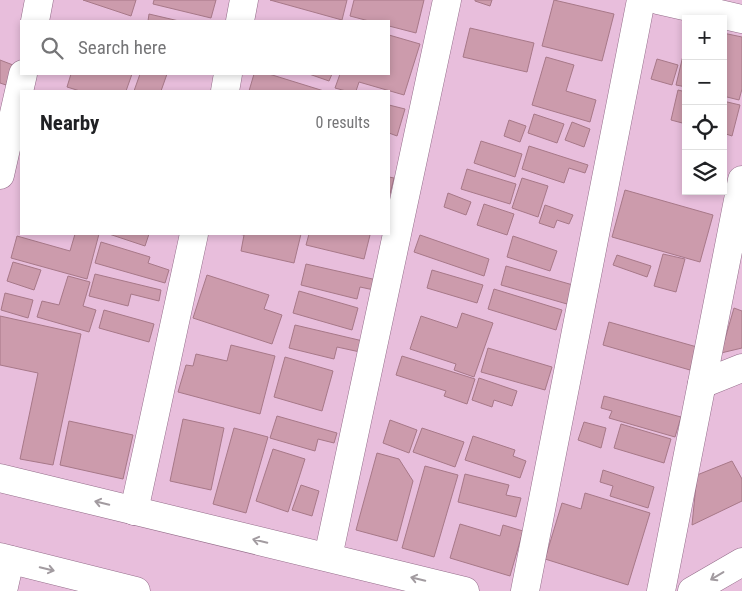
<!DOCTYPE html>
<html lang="en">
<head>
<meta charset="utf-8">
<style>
	:root { --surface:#fff; --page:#f6f6f6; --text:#202124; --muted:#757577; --line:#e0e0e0 }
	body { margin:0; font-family:"Roboto Condensed",sans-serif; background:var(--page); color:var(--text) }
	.controls { position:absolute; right:15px; top:15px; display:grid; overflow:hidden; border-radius:0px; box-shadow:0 2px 8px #0003 }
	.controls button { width:45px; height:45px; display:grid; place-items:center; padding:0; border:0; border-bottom:1px solid var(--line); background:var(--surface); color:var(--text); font:25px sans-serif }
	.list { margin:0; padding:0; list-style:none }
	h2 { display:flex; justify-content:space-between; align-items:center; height:65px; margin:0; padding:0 20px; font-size:21px }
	h2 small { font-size:16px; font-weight:400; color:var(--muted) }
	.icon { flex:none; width:28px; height:28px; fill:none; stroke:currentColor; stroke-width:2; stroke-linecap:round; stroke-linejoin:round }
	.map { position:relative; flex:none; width:742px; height:591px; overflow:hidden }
	.search { position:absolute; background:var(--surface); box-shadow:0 2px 8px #0003; left:20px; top:20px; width:370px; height:55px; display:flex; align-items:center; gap:12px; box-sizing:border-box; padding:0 18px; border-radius:0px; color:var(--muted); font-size:19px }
	.panel { position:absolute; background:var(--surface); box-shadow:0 2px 8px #0003; left:20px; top:90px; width:370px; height:145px; border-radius:0px }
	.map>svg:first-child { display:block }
	.building { fill:#cc9bac; stroke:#a77888 }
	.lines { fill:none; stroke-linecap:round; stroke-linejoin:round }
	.minor-casing { stroke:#946d8a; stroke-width:29 }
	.major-casing { stroke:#946d8a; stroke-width:29 }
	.minor { stroke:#fff; stroke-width:28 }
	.major { stroke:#fff; stroke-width:28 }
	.oneway { stroke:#a29ba0 }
</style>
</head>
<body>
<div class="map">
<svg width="742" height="591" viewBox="0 0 742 591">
	<rect width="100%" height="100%" fill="#e8bedc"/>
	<g class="building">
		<polygon points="83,0 136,0 131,16"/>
		<polygon points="154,0 216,0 211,18 153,4"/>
		<polygon points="270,0 347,0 342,20"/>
		<polygon points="354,0 424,0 416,33 389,26 389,21 369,21 350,16"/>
		<polygon points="475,0 492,0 490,6 475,1"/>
		<polygon points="554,0 614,14 602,61 542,46"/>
		<polygon points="149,14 179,21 148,21"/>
		<polygon points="470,28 534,43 527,72 463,57"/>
		<polygon points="723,33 742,37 742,89 739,100 723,96"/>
		<polygon points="389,35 420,44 404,95 359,82 356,91 346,91 335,88 340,74 389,74"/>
		<polygon points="686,43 686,87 676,85"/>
		<polygon points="546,57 574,65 566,91 596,100 590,122 532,105"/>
		<polygon points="657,59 678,65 672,85 651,79"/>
		<polygon points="0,60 13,65 6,85 0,83"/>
		<polygon points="71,74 132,74 126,91 80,91 67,87"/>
		<polygon points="140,74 167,74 161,91 134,91"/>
		<polygon points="254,74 269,74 324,91 249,91"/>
		<polygon points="309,74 332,74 329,81"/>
		<polygon points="678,90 686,92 686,124 671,120"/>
		<polygon points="723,101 740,105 732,136 723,133"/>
		<polygon points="389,105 405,109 397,136 389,133"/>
		<polygon points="534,114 564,124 557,143 528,133"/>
		<polygon points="509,120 526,126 520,142 504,136"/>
		<polygon points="572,122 590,129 584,147 565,140"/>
		<polygon points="481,141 522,154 515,177 474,163"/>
		<polygon points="529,146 588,165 585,173 569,168 564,183 522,169"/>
		<polygon points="467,169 516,184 510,204 461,189"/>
		<polygon points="389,177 394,178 389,198"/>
		<polygon points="522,178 548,186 538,217 512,208"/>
		<polygon points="625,190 713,215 700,262 612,237"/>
		<polygon points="448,193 471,202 466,215 444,207"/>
		<polygon points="484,204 514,214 507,235 477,225"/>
		<polygon points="545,205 573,215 569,224 557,220 554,228 539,223"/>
		<polygon points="75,234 99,234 87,279 11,258 17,236 70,251"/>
		<polygon points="109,234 149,234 145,246"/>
		<polygon points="238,234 301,234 294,263 241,251 244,235"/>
		<polygon points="309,234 367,234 370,235 364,259 306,245"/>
		<polygon points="420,235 489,259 484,276 414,252"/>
		<polygon points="513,236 557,251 550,271 507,257"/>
		<polygon points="101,242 150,257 148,263 169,270 165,283 95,263"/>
		<polygon points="663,254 685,259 676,292 654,286"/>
		<polygon points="617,255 651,266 647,277 613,265"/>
		<polygon points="13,262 41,270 34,290 7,281"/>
		<polygon points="306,264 377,280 374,290 360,287 357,299 301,285"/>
		<polygon points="506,266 573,285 567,304 501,285"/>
		<polygon points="432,270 483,285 477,303 427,288"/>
		<polygon points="95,274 161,290 159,301 131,294 128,306 89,296"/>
		<polygon points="207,275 269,295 264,309 282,315 272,344 193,318"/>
		<polygon points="68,276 90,282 83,306 96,310 89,332 37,317 42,301 59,305"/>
		<polygon points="494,289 562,310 556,330 488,309"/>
		<polygon points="299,291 358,308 352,330 293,313"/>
		<polygon points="5,293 33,300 28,318 1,310"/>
		<polygon points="734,308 742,311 742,348 721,353"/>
		<polygon points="104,310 154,324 149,342 99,328"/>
		<polygon points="462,313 493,323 474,377 454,370 456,364 410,349 421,316 457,328"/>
		<polygon points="0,316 81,334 53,465 20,459 38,373 0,365"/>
		<polygon points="609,322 697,347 690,370 603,345"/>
		<polygon points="295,325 363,341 360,352 337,347 334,359 289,348"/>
		<polygon points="231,345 275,356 260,414 178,392 186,365 193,366 196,354 227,361"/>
		<polygon points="488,348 552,367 545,390 481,372"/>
		<polygon points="402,356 475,379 467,404 444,396 446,391 396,375"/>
		<polygon points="285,357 333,371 322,411 274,397"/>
		<polygon points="479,378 517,391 512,406 494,400 492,407 472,400"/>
		<polygon points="604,396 681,417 675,437 609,418 612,411 601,408"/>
		<polygon points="277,416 337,433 334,443 318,439 315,451 270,438"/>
		<polygon points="183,419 224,428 211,490 170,481"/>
		<polygon points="390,420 417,430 409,453 383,443"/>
		<polygon points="69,421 133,435 123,479 60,465"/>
		<polygon points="584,422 606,428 601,448 578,440"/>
		<polygon points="621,424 671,439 664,463 614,448"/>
		<polygon points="234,428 268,437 246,513 213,504"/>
		<polygon points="422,428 464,442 455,467 413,452"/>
		<polygon points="473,436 515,450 513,456 526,461 520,478 465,460"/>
		<polygon points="273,449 305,459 288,512 256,501"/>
		<polygon points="377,453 399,459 413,481 397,541 356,530"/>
		<polygon points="732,461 742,479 742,501 692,525 697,475"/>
		<polygon points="425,466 458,475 434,557 402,548"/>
		<polygon points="603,470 654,487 648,508 610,496 613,486 600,482"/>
		<polygon points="465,474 509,485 506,495 521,498 516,517 458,502"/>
		<polygon points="301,485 319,491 312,516 292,510"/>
		<polygon points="585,493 650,513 628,585 545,559 562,503 581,509"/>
		<polygon points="460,524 500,536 503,525 523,531 510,576 450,558"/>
	</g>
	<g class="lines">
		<g class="minor-casing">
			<g id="minor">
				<polyline points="658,0 742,19"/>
				<polyline points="35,21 39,0"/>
				<polyline points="240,21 244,0"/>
				<polyline points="225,91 228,74"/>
				<polyline points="0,175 23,74"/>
				<polyline points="702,384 742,368"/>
				<polyline points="0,478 465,591"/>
				<polyline points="134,511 194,234"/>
				<polyline points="0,557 136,591"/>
				<polyline points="328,557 447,0"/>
				<polyline points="3,591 10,560"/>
				<polyline points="525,591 641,0"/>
				<polyline points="661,591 742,180"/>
			</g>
		</g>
		<g class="major-casing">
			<polyline id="major" points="692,591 742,562"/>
		</g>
		<use href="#minor" class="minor"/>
		<use href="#major" class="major"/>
	</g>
	<defs><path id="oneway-shaft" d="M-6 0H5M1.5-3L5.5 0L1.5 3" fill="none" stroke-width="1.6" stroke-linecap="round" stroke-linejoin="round" transform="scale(1.25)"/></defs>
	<g class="oneway">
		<use href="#oneway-shaft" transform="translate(102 503) rotate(-166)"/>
		<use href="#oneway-shaft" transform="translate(260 541) rotate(-166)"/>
		<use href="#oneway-shaft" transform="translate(47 569) rotate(14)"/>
		<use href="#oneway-shaft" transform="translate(717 576) rotate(149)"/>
		<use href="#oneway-shaft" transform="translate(418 579) rotate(-166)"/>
	</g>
</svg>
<div class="controls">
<button>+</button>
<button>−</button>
<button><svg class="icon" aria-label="locate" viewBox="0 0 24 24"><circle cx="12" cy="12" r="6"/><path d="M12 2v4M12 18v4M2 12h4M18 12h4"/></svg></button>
<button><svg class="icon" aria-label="layers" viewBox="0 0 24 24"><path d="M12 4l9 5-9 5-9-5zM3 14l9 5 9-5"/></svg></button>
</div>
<div class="search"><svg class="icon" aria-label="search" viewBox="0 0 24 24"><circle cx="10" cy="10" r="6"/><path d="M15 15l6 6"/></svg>Search here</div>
<section class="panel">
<h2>Nearby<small>0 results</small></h2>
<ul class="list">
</ul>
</section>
</div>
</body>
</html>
